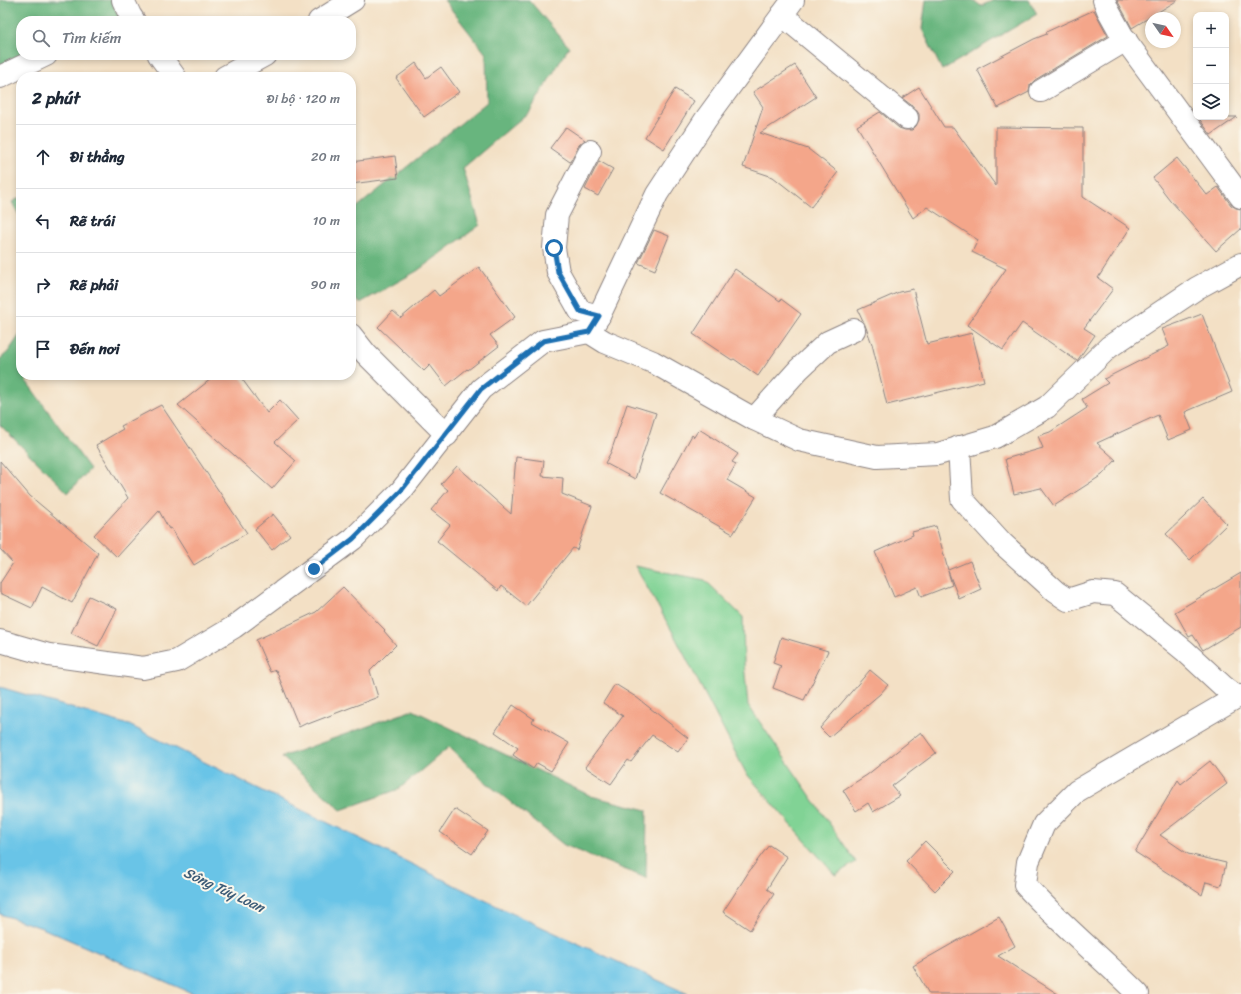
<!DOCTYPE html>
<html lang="vi">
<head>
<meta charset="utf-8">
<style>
	:root { --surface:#fff; --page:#f2f2f3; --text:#1f2937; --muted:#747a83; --line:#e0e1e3 }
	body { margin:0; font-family:Sriracha,sans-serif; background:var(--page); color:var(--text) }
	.controls { position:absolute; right:12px; top:12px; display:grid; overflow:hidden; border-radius:8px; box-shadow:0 2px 6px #0003 }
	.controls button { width:36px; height:36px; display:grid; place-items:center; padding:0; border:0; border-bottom:1px solid var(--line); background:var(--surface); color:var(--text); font:20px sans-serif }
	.compass { position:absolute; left:1145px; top:12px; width:36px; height:36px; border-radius:50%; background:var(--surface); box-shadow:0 2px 6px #0003; rotate:124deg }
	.stop { position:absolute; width:12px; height:12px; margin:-9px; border:3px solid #1f6fb2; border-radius:50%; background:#fff }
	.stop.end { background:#1f6fb2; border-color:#fff; box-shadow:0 1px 4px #0008 }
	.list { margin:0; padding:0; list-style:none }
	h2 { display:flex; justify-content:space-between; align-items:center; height:52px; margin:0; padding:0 16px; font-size:17px }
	h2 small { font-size:13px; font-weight:400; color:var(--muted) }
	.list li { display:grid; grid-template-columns:26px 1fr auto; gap:12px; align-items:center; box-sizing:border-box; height:64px; padding:0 16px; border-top:1px solid var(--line) }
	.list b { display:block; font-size:15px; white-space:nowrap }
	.list em { font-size:13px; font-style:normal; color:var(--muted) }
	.icon { flex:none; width:22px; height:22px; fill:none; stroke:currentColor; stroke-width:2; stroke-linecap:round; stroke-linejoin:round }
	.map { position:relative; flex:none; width:1241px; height:994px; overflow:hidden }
	.search { position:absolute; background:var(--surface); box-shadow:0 2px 6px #0003; left:16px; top:16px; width:340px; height:44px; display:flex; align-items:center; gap:10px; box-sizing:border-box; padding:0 14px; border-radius:16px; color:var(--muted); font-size:15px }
	.panel { position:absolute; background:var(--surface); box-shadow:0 2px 6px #0003; left:16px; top:72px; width:340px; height:308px; border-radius:16px }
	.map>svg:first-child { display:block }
	.green { fill:#81d395; stroke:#527a68 }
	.forest { fill:#68b57e; stroke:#456c5c }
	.water { fill:#69c4e7; stroke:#467391 }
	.building { fill:#f4a68a }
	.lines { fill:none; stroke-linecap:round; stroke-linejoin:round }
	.minor-casing { stroke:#8a8180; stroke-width:24 }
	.minor { stroke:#fff; stroke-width:22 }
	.route { stroke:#1f6fb2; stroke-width:5 }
	.labels { text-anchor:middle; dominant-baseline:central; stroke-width:4; stroke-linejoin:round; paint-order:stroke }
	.water-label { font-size:14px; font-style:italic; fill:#3b5b77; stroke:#fbf7ec }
</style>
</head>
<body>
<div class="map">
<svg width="1241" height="994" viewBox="0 0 1241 994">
	<rect width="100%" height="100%" fill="#fbf7ec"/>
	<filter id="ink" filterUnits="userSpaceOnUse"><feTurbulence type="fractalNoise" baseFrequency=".025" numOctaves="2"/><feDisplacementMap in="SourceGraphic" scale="8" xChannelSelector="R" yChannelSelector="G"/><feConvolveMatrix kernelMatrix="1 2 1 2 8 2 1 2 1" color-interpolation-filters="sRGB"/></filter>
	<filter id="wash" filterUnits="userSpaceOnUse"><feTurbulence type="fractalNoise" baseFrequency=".012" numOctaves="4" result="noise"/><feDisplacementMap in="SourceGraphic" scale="16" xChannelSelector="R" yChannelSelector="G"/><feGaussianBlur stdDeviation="0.9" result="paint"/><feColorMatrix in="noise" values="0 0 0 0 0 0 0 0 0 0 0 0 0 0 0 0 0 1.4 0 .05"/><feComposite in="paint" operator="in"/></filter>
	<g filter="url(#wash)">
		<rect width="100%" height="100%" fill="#f3e0c5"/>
		<polygon class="green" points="635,566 705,580 743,617 744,663 748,705 856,862 835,875 746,773 672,631"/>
		<g class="forest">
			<polygon points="0,0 112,0 120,21 21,21 21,55 0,80"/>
			<polygon points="444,0 529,0 569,47 530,111 463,168 480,225 417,271 360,303 351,297 351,212 487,102 486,54"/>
			<polygon points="926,0 973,0 981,6 994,0 1029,0 1037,14 942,70 922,29"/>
			<polygon points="21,197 21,219 12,202"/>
			<polygon points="21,333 21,375 27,375 24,378 90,469 68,493 0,425 0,359 8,352"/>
			<polygon points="413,710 591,796 647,810 646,878 564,845 489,785 449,747 399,789 341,810 282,757"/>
		</g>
		<polygon class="water" points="0,687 129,725 507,911 688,994 194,994 42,928 0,914"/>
		<g id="blocks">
			<g class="building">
				<polygon points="1117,0 1178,0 1132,28"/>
				<polygon points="1094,10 1108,36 1035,80 1030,85 1029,92 998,108 977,69 1034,39 1047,34 1046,32"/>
				<polygon points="416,63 426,78 441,67 459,92 424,117 396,78"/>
				<polygon points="795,65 816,97 760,133 808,149 838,172 811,207 773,177 743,167 763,107 753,92"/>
				<polygon points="919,87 944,127 953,127 996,186 996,127 1083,128 1083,197 1130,228 1098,278 1113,289 1084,328 1095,335 1077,361 1022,323 1003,350 967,325 1006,269 972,252 978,240 927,207 913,218 857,126 880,112 899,128 905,130 912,130 916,126 919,120 919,114 915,108 902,98"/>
				<polygon points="675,89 694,101 664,149 645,137"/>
				<polygon points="1198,117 1237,117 1211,135"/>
				<polygon points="566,127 585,140 579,145 570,162 550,148"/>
				<polygon points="395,156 398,178 351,184 351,162"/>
				<polygon points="1177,158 1207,195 1218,187 1231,205 1236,208 1241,209 1241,229 1216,251 1170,200 1153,178"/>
				<polygon points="599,161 613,169 598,196 585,189"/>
				<polygon points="654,230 669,236 655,270 638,263"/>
				<polygon points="479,267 515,317 490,335 499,346 468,370 467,369 446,386 430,365 424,371 378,327 393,311 401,318 434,290 439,296"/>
				<polygon points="735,269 780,301 781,299 801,314 758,376 734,359 732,360 693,334"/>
				<polygon points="913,289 927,344 972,333 984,381 887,405 872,344 865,325 858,310 899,292"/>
				<polygon points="1202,314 1232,392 1185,412 1192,430 1168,440 1158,415 1097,443 1116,460 1102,475 1054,506 1041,488 1014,494 1005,459 1043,448 1038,436 1050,432 1087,408 1082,399 1108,383 1104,379 1169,346 1162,329"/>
				<polygon points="216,375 239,375 267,413 280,400 298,420 275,442 296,461 272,489 178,405"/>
				<polygon points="627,404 656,413 635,479 605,463 611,452"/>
				<polygon points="161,405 247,533 194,565 171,528 169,529 159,511 117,557 94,535 128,498 96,445 123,429 121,426"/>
				<polygon points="699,429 738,454 732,462 736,464 727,480 756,497 733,534 660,493 692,435 694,437"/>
				<polygon points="516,457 544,461 542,476 563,478 562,494 592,506 577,550 573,548 526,606 501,586 498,591 437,541 450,525 431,510 448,490 441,484 457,466 511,514"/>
				<polygon points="0,461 30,496 98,553 72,603 42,587 32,608 0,593 0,583 13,563 0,549"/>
				<polygon points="1203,499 1227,524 1190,560 1166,534"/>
				<polygon points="273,514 290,535 272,550 255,529"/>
				<polygon points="936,526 948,570 970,561 981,589 959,599 948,571 952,585 921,597 917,587 894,597 875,552 913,535 912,532"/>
				<polygon points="1241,573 1241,627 1203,650 1193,635 1189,637 1175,612"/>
				<polygon points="343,587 385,630 384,631 396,645 370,671 378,697 308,724 307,723 299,727 276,670 270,672 256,640 316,612"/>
				<polygon points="89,596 117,609 98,646 71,633"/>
				<polygon points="781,637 828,651 804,700 773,688 781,666 773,663"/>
				<polygon points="870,670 888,685 880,694 829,737 820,728"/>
				<polygon points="615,684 636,697 688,738 678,752 652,735 631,762 628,760 611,784 585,767 623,716 603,703"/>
				<polygon points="513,705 534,719 532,722 569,743 551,771 537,763 533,769 513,755 518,748 495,732"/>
				<polygon points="921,732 936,753 892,786 900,796 873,812 868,803 856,811 843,790 867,775"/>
				<polygon points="1210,761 1227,784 1160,835 1188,854 1226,863 1221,886 1206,882 1202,895 1135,852 1178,780 1181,784"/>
				<polygon points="455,809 488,831 472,854 440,832"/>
				<polygon points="925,841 955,871 935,891 906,861"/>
				<polygon points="769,845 787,857 767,889 774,894 750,930 723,912 748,873"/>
				<polygon points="999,917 1015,946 998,956 1058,994 929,994 913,966"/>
			</g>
		</g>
	</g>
	<g filter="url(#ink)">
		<use href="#blocks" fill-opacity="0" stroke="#8a8180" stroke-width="1"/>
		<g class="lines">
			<g class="minor-casing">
				<g id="minor">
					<polyline points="123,0 130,15 134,21"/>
					<polyline points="1104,0 1108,10 1123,37 1241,197"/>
					<polyline points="782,15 907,118"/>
					<polyline points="319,21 353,0"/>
					<polyline points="159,55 175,77"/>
					<polyline points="0,77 46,55"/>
					<polyline points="225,77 265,55"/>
					<polyline points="1041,91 1126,40"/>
					<polyline points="590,151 557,215 554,248 558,272 580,311 599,316"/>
					<polyline points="589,332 599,316 657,194 706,119 793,0"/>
					<polyline points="351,335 366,354 447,435"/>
					<polyline points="754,419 799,369 828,342 854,330"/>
					<polyline points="959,447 962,499 1003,544 1056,592 1068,600 1093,592 1115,594 1185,651 1224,687 1237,697"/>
					<polyline points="0,641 49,655 143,668 177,661 234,627 353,539 401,491 481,389 543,341 589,332 605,342 653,362 754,419 799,440 877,457 938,454 995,437 1047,407 1109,347 1197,288 1241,264"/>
					<path d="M1138,994C1101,957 1060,924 1025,885L1028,862L1044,824L1077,791L1237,697L1241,696"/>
				</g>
			</g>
			<use href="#minor" class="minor"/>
		</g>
	</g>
	<g class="lines" filter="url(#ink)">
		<polyline class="route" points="314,569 353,539 401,491 481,389 543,341 589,332 599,316 580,311 558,272 554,248"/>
	</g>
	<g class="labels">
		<g class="water-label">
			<text transform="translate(224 890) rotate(25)">Sông Túy Loan</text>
		</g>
	</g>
</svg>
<div class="controls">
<button>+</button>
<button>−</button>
<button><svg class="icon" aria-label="layers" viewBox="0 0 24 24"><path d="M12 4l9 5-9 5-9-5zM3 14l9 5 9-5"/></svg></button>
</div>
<svg class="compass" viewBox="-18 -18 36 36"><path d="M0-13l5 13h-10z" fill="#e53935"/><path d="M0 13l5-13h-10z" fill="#747a83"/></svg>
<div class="stop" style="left:554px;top:248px"></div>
<div class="stop end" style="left:314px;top:569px"></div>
<div class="search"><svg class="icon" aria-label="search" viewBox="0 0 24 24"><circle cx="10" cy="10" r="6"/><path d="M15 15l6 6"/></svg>Tìm kiếm</div>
<section class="panel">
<h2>2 phút<small>Đi bộ · 120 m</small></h2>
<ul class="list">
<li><svg class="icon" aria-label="ahead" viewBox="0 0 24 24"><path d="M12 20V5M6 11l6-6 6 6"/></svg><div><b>Đi thẳng</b></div><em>20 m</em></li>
<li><svg class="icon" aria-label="left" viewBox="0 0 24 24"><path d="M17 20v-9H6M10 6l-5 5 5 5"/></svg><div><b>Rẽ trái</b></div><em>10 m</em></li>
<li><svg class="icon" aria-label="right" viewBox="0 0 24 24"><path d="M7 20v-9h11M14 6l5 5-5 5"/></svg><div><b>Rẽ phải</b></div><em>90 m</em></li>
<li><svg class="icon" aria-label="arrive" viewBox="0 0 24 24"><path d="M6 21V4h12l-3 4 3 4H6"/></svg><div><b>Đến nơi</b></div></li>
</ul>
</section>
</div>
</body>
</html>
